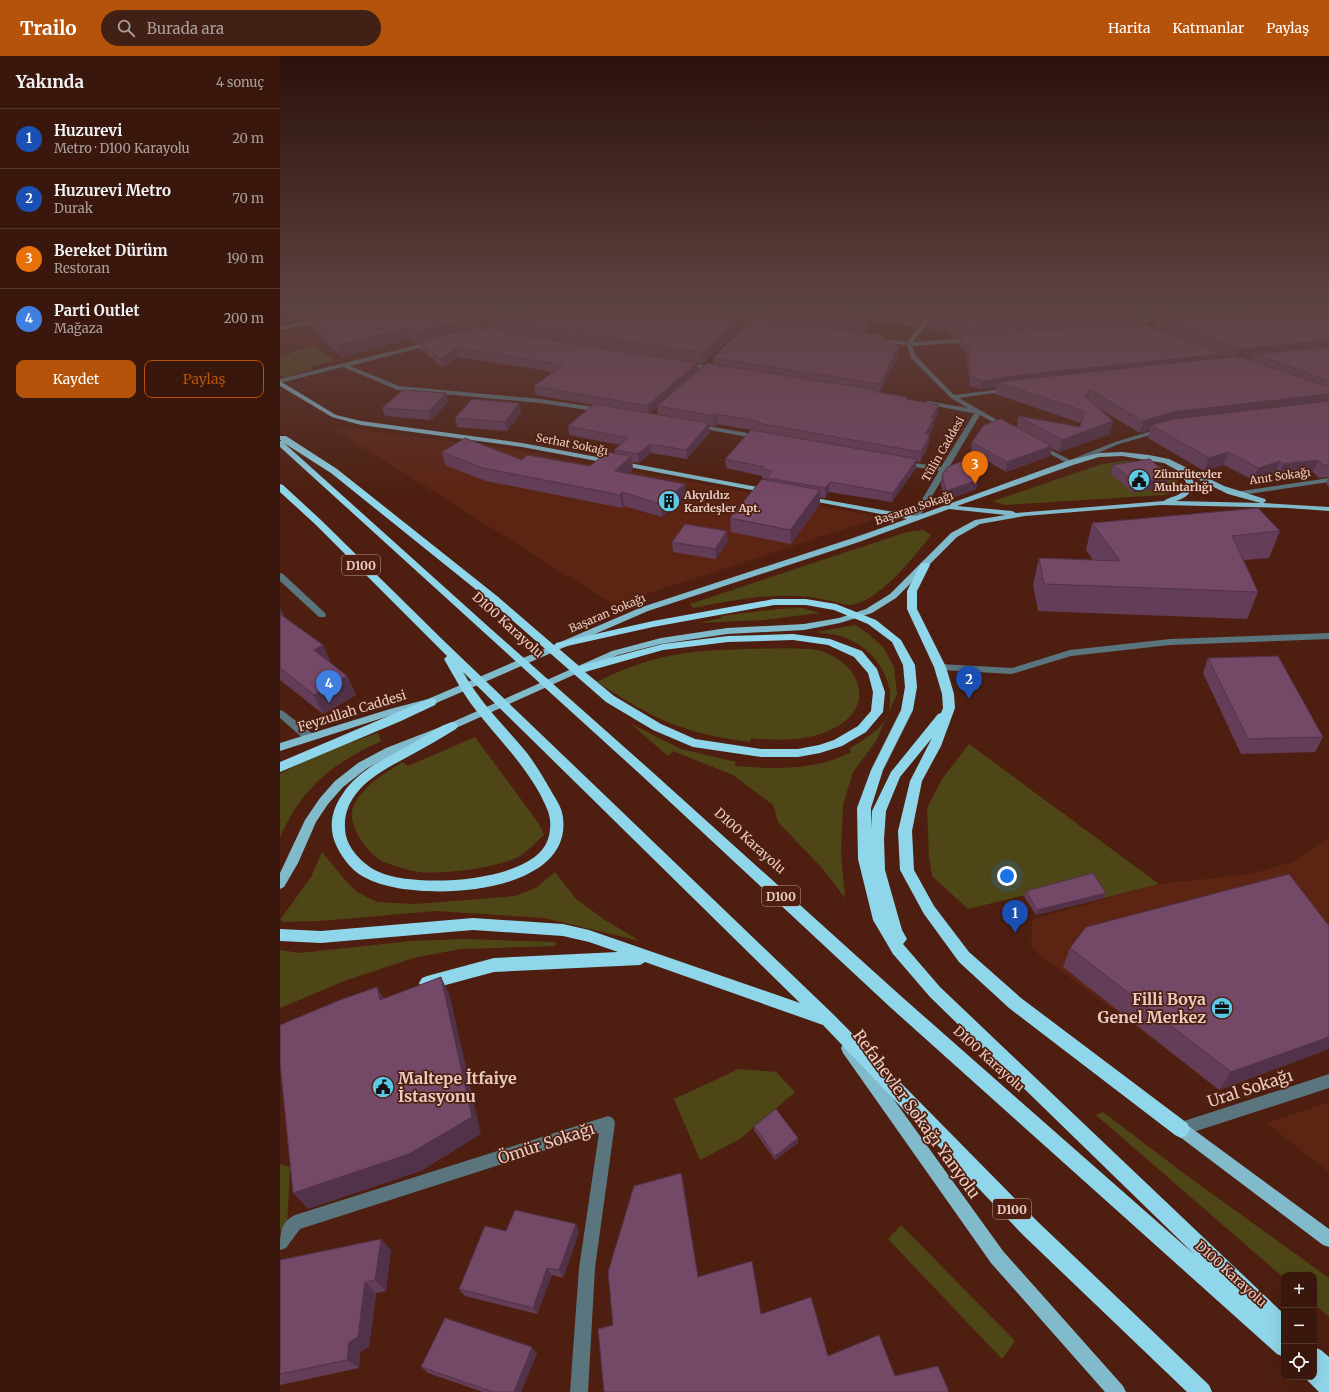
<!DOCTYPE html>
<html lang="tr">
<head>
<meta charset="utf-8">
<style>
	:root { --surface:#3a170c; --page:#412015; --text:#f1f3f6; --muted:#ab9f9d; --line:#54362d; --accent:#b45309 }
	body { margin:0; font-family:Merriweather,serif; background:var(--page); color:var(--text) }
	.controls { position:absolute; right:12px; bottom:12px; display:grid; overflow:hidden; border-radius:8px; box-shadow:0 4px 16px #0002 }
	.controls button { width:36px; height:36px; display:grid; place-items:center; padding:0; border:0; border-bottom:1px solid var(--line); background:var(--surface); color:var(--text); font:20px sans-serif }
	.you { position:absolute; left:727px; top:820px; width:14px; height:14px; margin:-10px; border:3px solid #fff; border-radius:50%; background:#1a73e8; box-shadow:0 0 0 6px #1a73e833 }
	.badge { display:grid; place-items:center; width:26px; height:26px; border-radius:50%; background:var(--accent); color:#fff; font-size:13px; font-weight:700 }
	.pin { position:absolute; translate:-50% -33px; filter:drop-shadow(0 1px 2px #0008) }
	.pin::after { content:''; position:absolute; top:21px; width:14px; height:12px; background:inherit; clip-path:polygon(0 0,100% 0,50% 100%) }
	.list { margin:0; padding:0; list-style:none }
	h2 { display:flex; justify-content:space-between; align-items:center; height:52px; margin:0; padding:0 16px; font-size:17px }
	h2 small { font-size:13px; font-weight:400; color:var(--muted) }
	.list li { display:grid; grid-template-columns:26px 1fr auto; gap:12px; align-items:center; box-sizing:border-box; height:60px; padding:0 16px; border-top:1px solid var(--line) }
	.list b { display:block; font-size:15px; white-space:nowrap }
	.list p { margin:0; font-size:13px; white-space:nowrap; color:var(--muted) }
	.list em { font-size:13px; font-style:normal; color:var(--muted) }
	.actions { display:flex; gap:8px; padding:12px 16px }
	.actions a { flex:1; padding:9px 0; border:1px solid var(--accent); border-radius:8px; text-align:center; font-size:14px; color:var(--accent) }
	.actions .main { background:var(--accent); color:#fff }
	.icon { flex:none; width:22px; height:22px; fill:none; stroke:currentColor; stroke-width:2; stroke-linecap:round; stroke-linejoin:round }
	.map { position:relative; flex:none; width:1049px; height:1336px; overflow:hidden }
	header { display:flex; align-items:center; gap:24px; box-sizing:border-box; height:56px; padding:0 20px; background:var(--accent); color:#fff }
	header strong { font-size:19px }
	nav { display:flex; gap:22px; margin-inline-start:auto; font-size:14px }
	.search { width:280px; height:36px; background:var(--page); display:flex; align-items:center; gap:10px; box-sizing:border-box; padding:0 14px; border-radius:22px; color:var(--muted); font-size:15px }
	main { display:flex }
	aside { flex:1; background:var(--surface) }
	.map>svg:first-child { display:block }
	.built { fill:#5b2413 }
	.green { fill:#4f4617 }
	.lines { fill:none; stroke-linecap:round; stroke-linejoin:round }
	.minor { fill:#5a757d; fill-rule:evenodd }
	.major { fill:#81bacb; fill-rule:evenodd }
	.highway { fill:#90d6ea; fill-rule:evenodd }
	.wall { fill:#643e59; fill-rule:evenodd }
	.shaded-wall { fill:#513248 }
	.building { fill:#744867; stroke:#513248 }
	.labels { text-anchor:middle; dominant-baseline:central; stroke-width:3.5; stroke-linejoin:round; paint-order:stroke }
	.far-street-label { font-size:11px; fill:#eacbc1; stroke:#4e1f10 }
	.far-poi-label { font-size:11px; font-weight:bold; fill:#eacbc1; stroke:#4e1f10; text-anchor:start }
	.shield { fill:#4e1f10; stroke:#bb978c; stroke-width:1 }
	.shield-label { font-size:12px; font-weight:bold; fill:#eacbc1 }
	.street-label { font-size:13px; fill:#eacbc1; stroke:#4e1f10 }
	.near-poi-label { font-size:16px; font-weight:bold; fill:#eacbc1; stroke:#4e1f10; text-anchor:end }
	.near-street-label { font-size:16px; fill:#eacbc1; stroke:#4e1f10 }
</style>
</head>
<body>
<header>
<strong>Trailo</strong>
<div class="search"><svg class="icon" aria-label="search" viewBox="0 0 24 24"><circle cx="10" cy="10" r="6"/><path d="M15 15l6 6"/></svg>Burada ara</div>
<nav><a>Harita</a><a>Katmanlar</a><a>Paylaş</a></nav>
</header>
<main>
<aside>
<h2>Yakında<small>4 sonuç</small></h2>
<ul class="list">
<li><span class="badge" style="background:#1a4fb4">1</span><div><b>Huzurevi</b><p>Metro · D100 Karayolu</p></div><em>20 m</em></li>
<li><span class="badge" style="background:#1a4fb4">2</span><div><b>Huzurevi Metro</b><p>Durak</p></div><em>70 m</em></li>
<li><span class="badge" style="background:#e8710a">3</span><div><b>Bereket Dürüm</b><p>Restoran</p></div><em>190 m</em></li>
<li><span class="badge" style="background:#3f7fe0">4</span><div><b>Parti Outlet</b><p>Mağaza</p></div><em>200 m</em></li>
</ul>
<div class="actions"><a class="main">Kaydet</a><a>Paylaş</a></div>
</aside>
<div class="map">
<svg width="1049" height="1336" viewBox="0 0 1049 1336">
	<rect width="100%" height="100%" fill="#4e1f10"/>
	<g class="built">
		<polygon points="49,370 231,393 600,461 334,549"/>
		<polygon points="1049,782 1049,991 929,1026 751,892 752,863 879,828 971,818 1012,806"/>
		<polygon points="1049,1046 1049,1116 986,1067"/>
	</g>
	<g class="green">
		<polygon points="34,289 55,305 31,311 33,313 4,321 0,318 0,301 11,298 10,296"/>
		<path d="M845,405C865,406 888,407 898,426L897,433L885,439L724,449L713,445L822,408Z"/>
		<path d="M643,474L651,479C635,500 597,548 569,549C564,549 557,546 552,545C541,543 530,540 519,540C483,538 448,545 413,552L410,548L627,476Z"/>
		<polygon points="522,552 540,557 483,564 419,567 442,562 441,560 498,553"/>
		<path d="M575,569L587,577L603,591L614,611L617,638L596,685L573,716L563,749L561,797L565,842L543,813L498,766L493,749L453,719L393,695L388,700L351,668L401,693L456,706L455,710C494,713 536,715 571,696L569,693C580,686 600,674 607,662C610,655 611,638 609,631C604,609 588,591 566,582C557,578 546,578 536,576Z"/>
		<path d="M465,593C484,593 529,590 544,596C559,602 574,613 578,629C586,659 554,676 528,681C509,685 489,684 471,682L470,686C447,683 423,679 401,671C371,661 343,643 317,626C346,611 375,601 407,597C426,594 446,594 465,593Z"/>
		<path d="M98,677L101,685C51,709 24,729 0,781V718C31,700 64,689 98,677Z"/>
		<path d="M195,681L259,768L264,779C256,786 247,796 238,801C216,812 159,820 134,815C124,813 111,809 102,805C87,797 65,767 74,749C84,729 105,717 123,706L128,710Z"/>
		<polygon points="689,688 879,828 824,842 811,823 688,853 652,820 649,800 647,752 662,723"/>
		<polygon points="42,796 65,824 77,836 97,846 135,848 235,840 256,832 275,816 296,843 325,864 360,885 264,862 155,855 40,865 4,866 0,864 31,821"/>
		<polygon points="184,883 276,886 275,890 180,893 133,902 67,924 0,952 0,894 20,897 131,885"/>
		<polygon points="459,1013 496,1016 515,1036 460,1083 420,1104 394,1043"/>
		<polygon points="823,1056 906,1119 1049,1222 1049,1261 1034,1248 1034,1219 1004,1219 1004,1222 816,1059"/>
		<polygon points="0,1108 10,1111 7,1172 0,1175"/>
		<polygon points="621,1169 735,1285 722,1303 608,1183"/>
	</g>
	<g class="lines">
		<g class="minor">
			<polygon points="653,251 659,251 633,286 692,282 695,284 692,286 632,290 636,300 674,339 730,332 730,334 728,335 679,342 729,371 724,372 700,359 639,462 635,464 631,462 659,415 622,409 618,407 622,405 661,411 695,356 692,357 645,348 644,347 647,345 688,352 671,342 631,302 627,289 596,286 593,284 596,282 627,286"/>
			<polygon points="870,251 876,251 863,271 870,274 870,276 866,276 857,272"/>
			<polygon points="41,262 44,264 43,265 0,274 0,270"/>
			<polygon points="450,263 481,267 484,269 481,271 448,266 447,265"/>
			<polygon points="225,267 227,268 227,270 194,279 191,277"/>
			<polygon points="153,285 156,287 155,288 70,310 119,330 260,343 321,352 324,354 321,356 260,347 118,334 63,311 0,327 0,323"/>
			<polygon points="404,306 435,311 438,313 435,315 402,309 402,307"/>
			<polygon points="416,368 479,379 482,381 479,383 414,371 414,369"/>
			<polygon points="882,372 884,373 884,375 839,388 790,409 756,390 761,389 790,404 835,386"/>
			<polygon points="1049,422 1049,426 955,440 951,438 955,436"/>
			<polygon points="0,517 3,518 45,557 46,559 45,561 39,561 0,525"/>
			<polygon points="1049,577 1049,583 890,589 791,600 732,618 660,614 655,611 660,608 732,612 790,594 890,583"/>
			<polygon points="0,654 3,655 33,678 34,681 33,684 25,684 0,662"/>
			<polygon points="1049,1018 1049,1032 901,1080 896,1078 894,1073 896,1068 901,1066"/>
			<path d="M328,1060L333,1062L335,1067L315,1212L308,1336H290L299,1212L319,1077L20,1173L6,1192L0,1194C0,1179 0,1166 15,1159Z"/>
		</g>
		<g class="major">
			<polygon points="0,325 56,359 81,365 242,387 488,433 492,435 488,437 242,391 81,369 52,361 0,330"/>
			<path d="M842,396L869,399L889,403L944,430L985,443L986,445L983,447L1049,451V455L1008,452L881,449L745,460L700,468L677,481L616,542L592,557L560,567L524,574L447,578L381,588L338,599L176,672L114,698L86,713L63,731L48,748L36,766L18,807L4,831L0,833V817L25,764L40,742L55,725L78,707L106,692L168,668L332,595L381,582L447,572L524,568L559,562L586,553L610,538L671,477L695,464L726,459L669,453L579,486L368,555L154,648L115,658L0,695V687L110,653L148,643L362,551L573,482L627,463L527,444L523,442L524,440L636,460L787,405L819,397ZM842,400L884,407L897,414L906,426C904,442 894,438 884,445L736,457L732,455L677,450L793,409L819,401ZM909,419L948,438L981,447L896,445C906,442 912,437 914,426Z"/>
			<polygon points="568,986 573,987 723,1195 843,1330 846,1336 825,1336 711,1207 563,997 561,992 563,987"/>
			<polygon points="901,1066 906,1068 1049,1173 1049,1191 1043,1189 896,1078 894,1073 896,1068"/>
		</g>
		<g class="highway">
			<path d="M0,380H6L57,413L217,540L275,590L276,587L280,586L373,565L494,543H526L556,548L596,564L621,584L635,609L637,631L633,654L603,714L591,752V772L592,755L611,716L658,658L661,657L663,652L662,638L654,611L627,553V535L641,507H649L650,509L637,535V553L666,611L674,638L675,652L661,690L642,725L632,775L634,814L654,850L689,896L741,942L907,1067L910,1073L907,1079L901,1082L895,1079L729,952L679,906L644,858L620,814L618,775L630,725L652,682L620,721L606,755L604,783L605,814L622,874L627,883L623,888L660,931L1004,1258V1301L997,1298L610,951L361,719L0,391V385H2L0,384ZM4,387L51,417L209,544L326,646L373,674L413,691L481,701H518L540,697L562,690L586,676L603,656L605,636L597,613L582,595L550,583L513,578L448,580L383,588L299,610L278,592L373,571L494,549H526L554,554L588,568L612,586L623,609L625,631L621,654L591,714L577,752L578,803L593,864L613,898L650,941L915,1199L622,941L369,713L211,573ZM513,584L548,589L574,601L588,617L593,636L591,655L578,670L554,684L539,689L518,693H481L415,683L381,668L334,640L305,616L383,594L448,586Z"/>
			<path d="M0,428L3,429L42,465L165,586L554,959L757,1165L929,1329L932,1336H907L743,1179L543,969L365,906L360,909L214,916L147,934L142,932L139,927L142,922L147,920L214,902L338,896L309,886L283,880L193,874L41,887L0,885V873L41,875L193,862L283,868L309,874L520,947L183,616C201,648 224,669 247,697C256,709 263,721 270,733C275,742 282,751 283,762C293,841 135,847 88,823C74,817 64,805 57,791C48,773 51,755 62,739C78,713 109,701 135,686C147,679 159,670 172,666L176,667L178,670L176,673C161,682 146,691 131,699C113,709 94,718 80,733C70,744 64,757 65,772C65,791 83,809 99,816C135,832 234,826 261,795C269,787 271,774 270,764C269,754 264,747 260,738C241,704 218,683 195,653C183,638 174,620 164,603L167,600L36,469L0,436Z"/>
			<polygon points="151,642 155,643 157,646 155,649 121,665 0,716 0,706"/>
			<polygon points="1034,1291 1041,1294 1049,1301 1049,1336 1039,1336 1027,1324 1025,1321 1034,1321"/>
		</g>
	</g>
	<g class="wall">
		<path d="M0,251H651L636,271L580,263L588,268L587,277L618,300L600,336L627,341V343L658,358L654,365L653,372L649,378V388L640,406L636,405V412L612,446L549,436L545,442L540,441V448L511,488L451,476L450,462L487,424V423L482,422V420L446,412L445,403L477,375L437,368L435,370L429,369L430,376L407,403L371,397L359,407L352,406L353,413L348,418L405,428L406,441L382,461L344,450L342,452L206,425L165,409L162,396L310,410L335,398L334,394L340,389L289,379L288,370L313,349L256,339L254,330L274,316L179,301L162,311L141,293L140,287L136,288L130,283L61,301L29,270L26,262L6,266L0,254ZM463,262L471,264L433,302V308L418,315L417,307L423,308L463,269ZM211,269L212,274L199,272ZM377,351L378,359L370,357Z"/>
		<path d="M869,251L858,268L875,273L876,267L867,268L870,257L1049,251V431L1046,428L1049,421L1039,422L1033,416L998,421L995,418L973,424L944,409L924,415L868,382L870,374L860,377L820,353L830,378L779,396L771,392L770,400L726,416L691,395L692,386L737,371L738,360L800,371L801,367L715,338L716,331L701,333L690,330L687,304L688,299L678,288L679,281L672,282L666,275L645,272L646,261ZM942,299L947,301L941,302Z"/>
		<polygon points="166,337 168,346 151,364 105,360 102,352"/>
		<polygon points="239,347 241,356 227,375 177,371 175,362"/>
		<polygon points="833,409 889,421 886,431 853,437 831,418"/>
		<polygon points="689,418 698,424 696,433 665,445 661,428 662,419"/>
		<polygon points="812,467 1000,475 989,502 964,504 978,536 967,563 758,555 753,529 759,502 813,504 806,494"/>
		<polygon points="448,484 436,503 393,496 392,486"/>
		<polygon points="0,552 5,562 43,589 51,608 67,620 76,639 43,658 0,624"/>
		<polygon points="928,602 1043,681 1035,696 961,698 923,617"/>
		<polygon points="746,835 824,842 756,859 744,840"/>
		<polygon points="1049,870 1049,993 939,1034 783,911 790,892"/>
		<polygon points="474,1070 518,1082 518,1087 495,1104 474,1074"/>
		<polygon points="226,1175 299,1176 283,1222 272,1219 257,1258 185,1240 179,1233"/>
		<polygon points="111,1194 106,1235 96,1237 89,1291 80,1296 79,1312 0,1329 0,1204"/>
		<polygon points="257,1297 241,1336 203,1336 148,1317 141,1311"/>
	</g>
	<g class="shaded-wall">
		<polygon points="25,251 90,251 25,259 26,262 6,266 2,255"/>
		<polygon points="238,251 284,251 210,265 211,269 141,287 139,285 140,287 136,288 133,277"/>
		<polygon points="644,251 651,251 636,271 637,260"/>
		<polygon points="864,251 869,251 857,269 860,258"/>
		<polygon points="930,251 1033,251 877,263 876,267 867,268 870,257"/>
		<polygon points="462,258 463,269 423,308 423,297"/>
		<polygon points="127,272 130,283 61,301 57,290"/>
		<polygon points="1049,284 1049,295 974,298 972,303 955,304 959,293"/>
		<polygon points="618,291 618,300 600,336 600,328"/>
		<polygon points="177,292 179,301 162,311 160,303"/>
		<polygon points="942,298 940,306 717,326 716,331 701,333 702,325 740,319"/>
		<polygon points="417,307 418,315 369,358 367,350"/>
		<polygon points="810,334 807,346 805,340"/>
		<polygon points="166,337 168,346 151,364 149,355"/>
		<polygon points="1049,338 1049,350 871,369 870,374 860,377 863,365 892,356"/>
		<polygon points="239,347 241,356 227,375 225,366"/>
		<polygon points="659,349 658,358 654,365 653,372 644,387 645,378 651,362"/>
		<polygon points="436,358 437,368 435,370 434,360"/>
		<polygon points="833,365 830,378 779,396 782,384"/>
		<polygon points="429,367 430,376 407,403 406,394"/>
		<polygon points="650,378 649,388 640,406 641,396"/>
		<polygon points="370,388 371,397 359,407 358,398"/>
		<polygon points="772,390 770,400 726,416 727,406"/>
		<polygon points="948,396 944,409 924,415 929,402"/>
		<polygon points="351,400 353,413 337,428 335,415"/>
		<polygon points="637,403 636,412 612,446 613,437"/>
		<polygon points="1038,404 1033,416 998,421 1003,408"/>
		<polygon points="1000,405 995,418 973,424 978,412"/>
		<polygon points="889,421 886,431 853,437 856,427"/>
		<polygon points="698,424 696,433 665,445 666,435"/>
		<polygon points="550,426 549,436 545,442 545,432"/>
		<polygon points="405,428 406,441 382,461 380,448"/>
		<polygon points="540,434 540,448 511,488 510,474"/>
		<polygon points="342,436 344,450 342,452 340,439"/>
		<polygon points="447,475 448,484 436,503 435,493"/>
		<polygon points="0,553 0,552 10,572 0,565"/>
		<polygon points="43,589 52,609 34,594"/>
		<polygon points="67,620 76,639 43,658 34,639"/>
		<polygon points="826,837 824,842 756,859 757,854"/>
		<polygon points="161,921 170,940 201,1078 141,1115 28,1153 13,1137"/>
		<polygon points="97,931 108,950 100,944"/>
		<polygon points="1049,981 1049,993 939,1034 951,1016"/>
		<polygon points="518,1082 518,1087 495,1104 495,1100"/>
		<polygon points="401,1117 403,1123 419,1226 418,1221"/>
		<polygon points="296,1168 299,1176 283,1222 279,1214"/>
		<polygon points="101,1183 111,1194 106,1235 95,1224"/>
		<polygon points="267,1212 272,1219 257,1258 253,1252"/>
		<polygon points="85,1226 96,1237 89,1291 80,1296 79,1312 67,1304 69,1286"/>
		<polygon points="252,1291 257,1297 241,1336 234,1336"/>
	</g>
	<g class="building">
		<polygon points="0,251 25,251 2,255"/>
		<polygon points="62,251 238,251 133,277 127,272 57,290 25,259"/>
		<polygon points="264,251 414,251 462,258 423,297 210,265"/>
		<polygon points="459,251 562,251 588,268"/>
		<polygon points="573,251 644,251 637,260"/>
		<polygon points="654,251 864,251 860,258 674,271 667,264 646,261"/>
		<polygon points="873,251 930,251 870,257"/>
		<polygon points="997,251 1049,251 1049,284 959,293 877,263"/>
		<polygon points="472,262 599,279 618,291 600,328 433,302"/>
		<polygon points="861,267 942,298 740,319 702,325 691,321 688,295 692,294 679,280"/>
		<polygon points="195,272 417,307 367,350 254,330 283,309 177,292 160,303 139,285"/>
		<polygon points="1049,291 1049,325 974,298"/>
		<polygon points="958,300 1049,331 1049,338 892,356 863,365 810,334 805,340 833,365 782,384 738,360 800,371 804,355 717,326"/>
		<polygon points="427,307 597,334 596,336 627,341 626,343 659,349 651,362 654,362 645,378 650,378 641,396 477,367 478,365 436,358 434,360 377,350"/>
		<polygon points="123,334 166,337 149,355 102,352"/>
		<polygon points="192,343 239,347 225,366 175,362"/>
		<polygon points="1049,345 1049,409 1044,409 1038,404 1003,408 1000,405 978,412 948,396 929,402 871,369 894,363"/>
		<polygon points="314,348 429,367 406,394 370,388 358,398 334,394 348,382 288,370"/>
		<polygon points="721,363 772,390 727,406 692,386 704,369"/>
		<polygon points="471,374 637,403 613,437 550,426 545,432 487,422 492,415 482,413 484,411 445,403"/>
		<polygon points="185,382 242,404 247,399 310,410 327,396 351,400 335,415 405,428 380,448 342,436 340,439 203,412 162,396"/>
		<polygon points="870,403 889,421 856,427 833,409"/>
		<polygon points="685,404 689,418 698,424 666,435 662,419 667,411"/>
		<polygon points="482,423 540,434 510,474 450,462"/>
		<polygon points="978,452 1000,475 952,480 978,536 764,528 759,502 840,505 812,467"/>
		<polygon points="405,468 447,475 435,493 392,486"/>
		<polygon points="0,558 43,589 34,594 67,620 34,639 0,612"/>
		<polygon points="998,600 1043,681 968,683 928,602"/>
		<polygon points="813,817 826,837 757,854 746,835"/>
		<polygon points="1009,818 1049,870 1049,981 951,1016 790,892 806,871"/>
		<polygon points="161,921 192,1061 129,1098 13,1137 0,1007 0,969 60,944 97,931 100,944"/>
		<polygon points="496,1053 518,1082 495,1100 474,1070"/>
		<polygon points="401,1117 418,1221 472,1205 481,1258 531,1241 548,1300 599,1279 615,1320 658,1310 669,1336 324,1336 318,1273 333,1269 328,1216 354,1130"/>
		<polygon points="235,1154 296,1168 279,1214 267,1212 253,1252 179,1233 205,1170 226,1175"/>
		<polygon points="101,1183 95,1224 85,1226 78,1281 69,1286 67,1304 0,1318 0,1204"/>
		<polygon points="165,1262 252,1291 234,1336 213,1336 141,1311"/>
	</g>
	<linearGradient id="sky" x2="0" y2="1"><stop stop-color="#2b1109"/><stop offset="0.57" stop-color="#5d4242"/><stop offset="1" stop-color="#5d4242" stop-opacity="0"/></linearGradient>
	<rect width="1049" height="438" fill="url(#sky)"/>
	<defs>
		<g id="civic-disc" transform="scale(1.15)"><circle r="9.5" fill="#5ac8e6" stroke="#4e1f10"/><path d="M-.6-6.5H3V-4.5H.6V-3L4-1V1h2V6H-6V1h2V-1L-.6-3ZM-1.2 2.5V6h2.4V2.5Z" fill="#111"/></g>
		<g id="building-disc" transform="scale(1.15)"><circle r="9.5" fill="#5ac8e6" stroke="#4e1f10"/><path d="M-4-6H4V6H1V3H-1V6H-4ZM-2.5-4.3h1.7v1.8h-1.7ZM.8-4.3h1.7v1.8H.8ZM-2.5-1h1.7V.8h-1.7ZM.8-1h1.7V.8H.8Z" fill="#111"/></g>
		<g id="office-disc" transform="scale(1.15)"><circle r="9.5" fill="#5ac8e6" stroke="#4e1f10"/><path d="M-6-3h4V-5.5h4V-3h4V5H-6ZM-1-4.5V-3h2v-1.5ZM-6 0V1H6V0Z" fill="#111"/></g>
	</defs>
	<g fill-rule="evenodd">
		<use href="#civic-disc" x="859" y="424"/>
		<use href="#building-disc" x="389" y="445"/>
		<use href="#office-disc" x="942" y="952"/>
		<use href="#civic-disc" x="103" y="1031"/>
	</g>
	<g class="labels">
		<g class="far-street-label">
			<text transform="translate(292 388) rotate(11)">Serhat Sokağı</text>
			<text transform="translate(663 393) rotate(-60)">Tülin Caddesi</text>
			<text transform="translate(1000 420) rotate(-8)">Anıt Sokağı</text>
			<text transform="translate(634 452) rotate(-19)">Başaran Sokağı</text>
			<text transform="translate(327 557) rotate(-23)">Başaran Sokağı</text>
		</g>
		<g class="far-poi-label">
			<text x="874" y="418">Zümrütevler<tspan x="874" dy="13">Muhtarlığı</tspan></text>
			<text x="404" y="439">Akyıldız<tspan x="404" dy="13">Kardeşler Apt.</tspan></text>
		</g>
		<g class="shield">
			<rect x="62" y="499" width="38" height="20" rx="3"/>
			<rect x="482" y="830" width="38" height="20" rx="3"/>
			<rect x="713" y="1143" width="38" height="20" rx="3"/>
		</g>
		<g class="shield-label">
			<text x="81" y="509">D100</text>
			<text x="501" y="840">D100</text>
			<text x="732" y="1153">D100</text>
		</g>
		<g class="street-label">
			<text transform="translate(228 569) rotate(42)">D100 Karayolu</text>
			<text transform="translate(72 655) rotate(-17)">Feyzullah Caddesi</text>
			<text transform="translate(470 785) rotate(42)">D100 Karayolu</text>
			<text transform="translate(709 1003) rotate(42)">D100 Karayolu</text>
			<text transform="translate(951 1218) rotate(42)">D100 Karayolu</text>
		</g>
		<g class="near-poi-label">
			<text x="926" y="943">Filli Boya<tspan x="926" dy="18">Genel Merkez</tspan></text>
			<text x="118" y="1022" text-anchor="start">Maltepe İtfaiye<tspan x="118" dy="18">İstasyonu</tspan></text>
		</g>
		<g class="near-street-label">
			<text transform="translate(970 1032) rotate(-18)">Ural Sokağı</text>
			<text transform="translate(637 1058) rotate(54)">Refahevler Sokağı Yanyolu</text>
			<text transform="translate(266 1087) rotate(-18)">Ömür Sokağı</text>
		</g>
	</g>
</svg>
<div class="controls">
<button>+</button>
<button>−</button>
<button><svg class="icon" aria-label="locate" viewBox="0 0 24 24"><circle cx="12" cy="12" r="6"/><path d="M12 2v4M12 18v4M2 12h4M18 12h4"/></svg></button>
</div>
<div class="you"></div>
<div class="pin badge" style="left:735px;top:877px;background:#1a4fb4">1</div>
<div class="pin badge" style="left:689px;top:643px;background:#1a4fb4">2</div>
<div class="pin badge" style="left:695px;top:428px;background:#e8710a">3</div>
<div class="pin badge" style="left:49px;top:647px;background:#3f7fe0">4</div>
</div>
</main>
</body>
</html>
